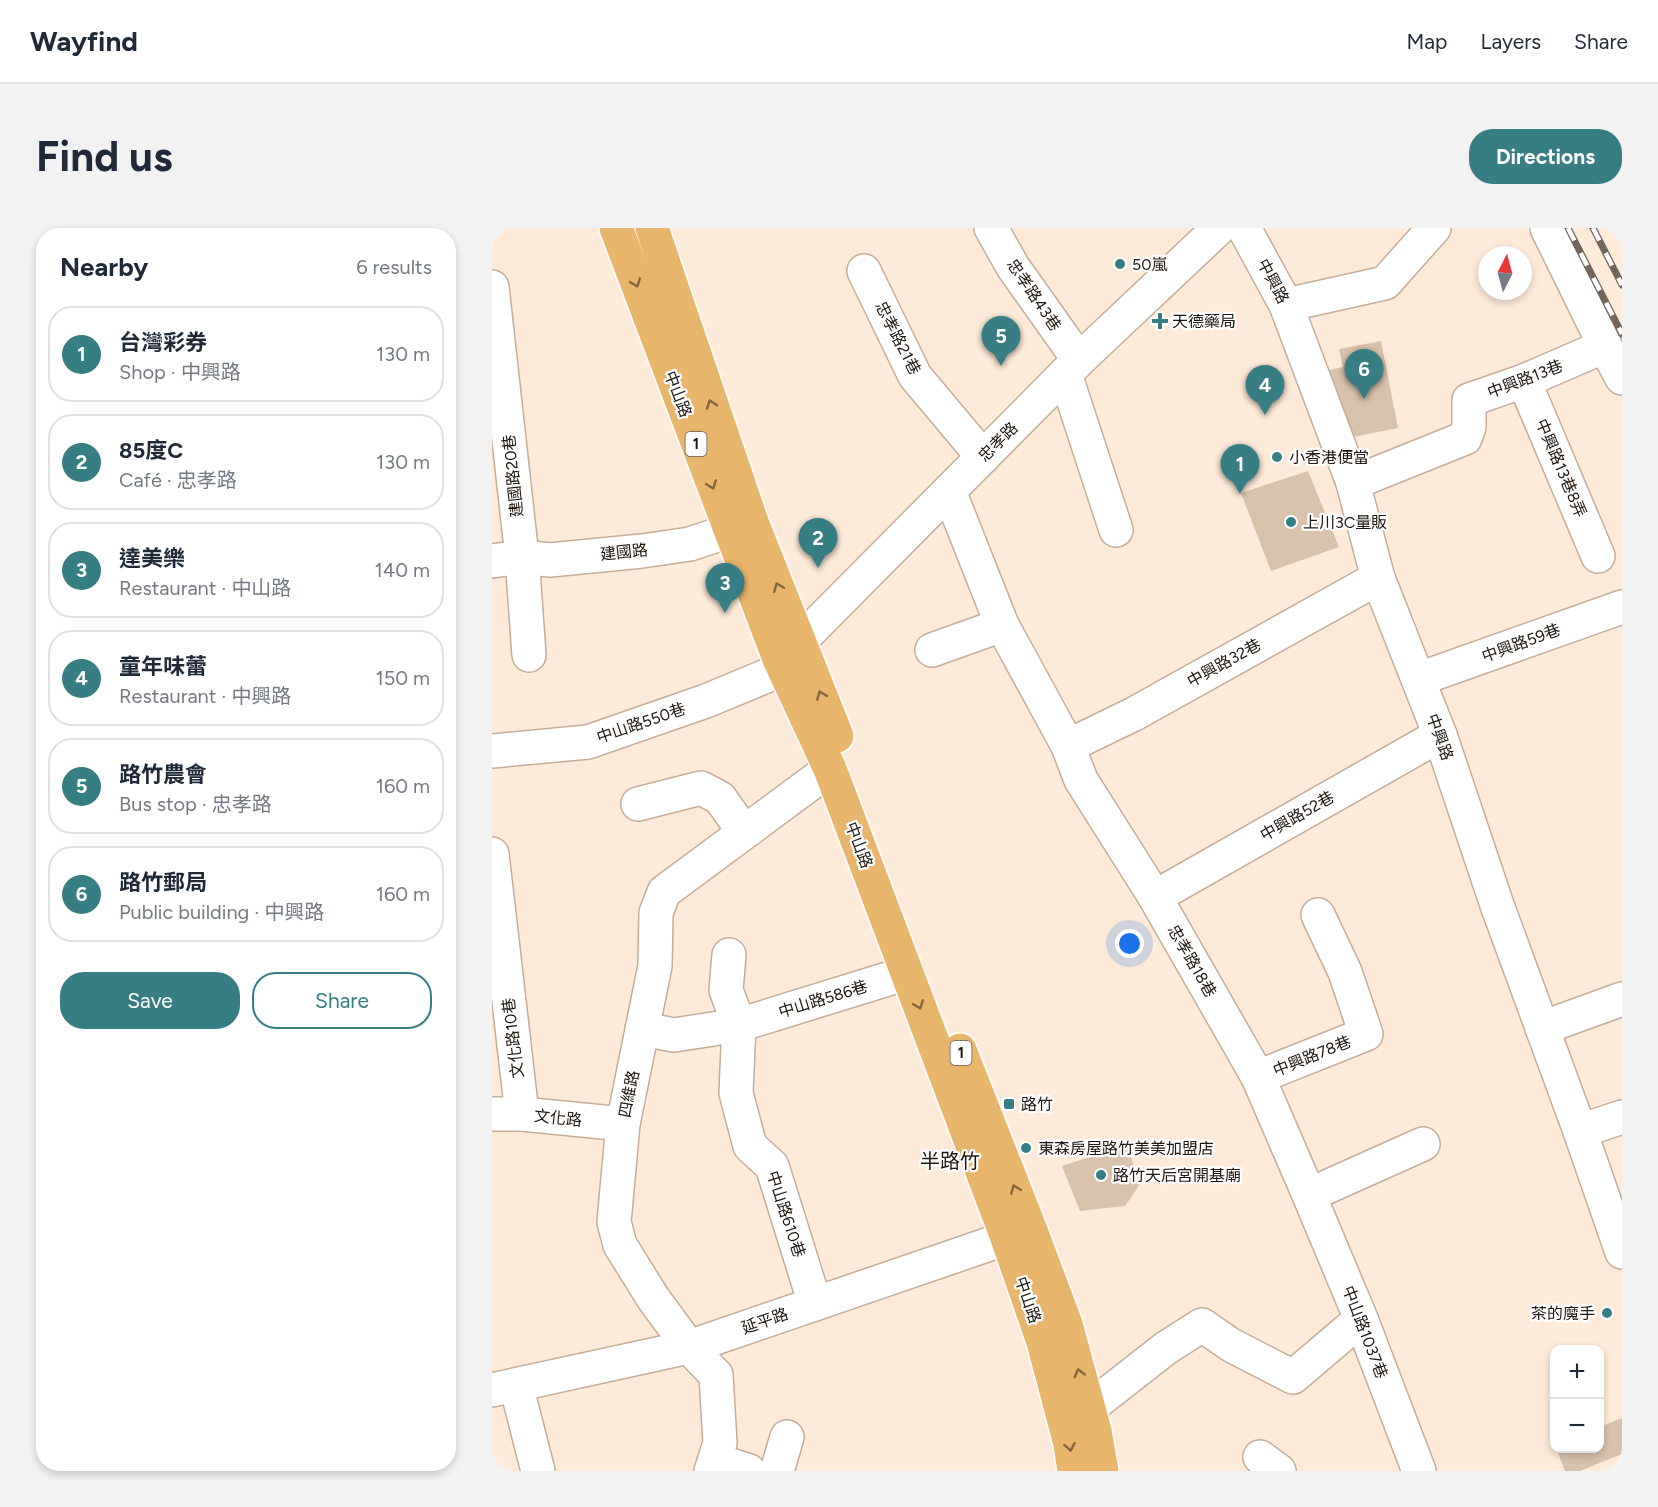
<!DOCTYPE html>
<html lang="en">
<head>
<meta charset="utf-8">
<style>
	:root { --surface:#fff; --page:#f2f2f3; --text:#1f2937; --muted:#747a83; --line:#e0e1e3; --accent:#367e84 }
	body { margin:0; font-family:Figtree,"Noto Sans TC",sans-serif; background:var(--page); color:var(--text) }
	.controls { position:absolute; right:18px; bottom:18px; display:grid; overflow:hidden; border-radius:12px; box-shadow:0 3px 9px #0003 }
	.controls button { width:54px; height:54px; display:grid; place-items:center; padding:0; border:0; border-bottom:2px solid var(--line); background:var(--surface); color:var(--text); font:30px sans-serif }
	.compass { position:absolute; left:986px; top:18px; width:54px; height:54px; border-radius:50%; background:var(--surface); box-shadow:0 3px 9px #0003; rotate:6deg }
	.you { position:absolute; left:638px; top:716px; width:21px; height:21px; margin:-15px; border:4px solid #fff; border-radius:50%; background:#1a73e8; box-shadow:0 0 0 9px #1a73e833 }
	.badge { display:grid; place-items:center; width:39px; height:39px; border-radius:50%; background:var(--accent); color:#fff; font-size:20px; font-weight:700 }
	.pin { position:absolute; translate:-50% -50px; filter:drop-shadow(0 2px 3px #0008) }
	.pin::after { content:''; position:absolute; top:32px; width:21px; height:18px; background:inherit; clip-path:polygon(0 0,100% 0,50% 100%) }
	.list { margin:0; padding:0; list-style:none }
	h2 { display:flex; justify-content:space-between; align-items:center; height:78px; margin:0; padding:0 24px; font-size:26px }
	h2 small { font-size:20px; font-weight:400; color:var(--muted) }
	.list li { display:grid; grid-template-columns:39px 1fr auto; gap:18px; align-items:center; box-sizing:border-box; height:96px; margin:0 12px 12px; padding:0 12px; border:2px solid var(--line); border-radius:24px }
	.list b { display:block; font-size:22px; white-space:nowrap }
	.list p { margin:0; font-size:20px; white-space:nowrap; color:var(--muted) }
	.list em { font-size:20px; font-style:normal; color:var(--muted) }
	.actions { display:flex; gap:12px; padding:18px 24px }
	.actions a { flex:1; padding:14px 0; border:2px solid var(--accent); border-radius:24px; text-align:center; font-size:21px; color:var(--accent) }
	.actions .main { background:var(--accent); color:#fff }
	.map { position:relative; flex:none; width:1130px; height:1243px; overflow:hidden; border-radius:24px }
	header { display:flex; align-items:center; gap:36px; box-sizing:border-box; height:84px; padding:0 30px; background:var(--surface); border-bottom:2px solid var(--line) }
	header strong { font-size:28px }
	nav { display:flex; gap:33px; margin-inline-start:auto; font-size:21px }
	.intro { display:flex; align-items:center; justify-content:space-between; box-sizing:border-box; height:144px; padding:0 36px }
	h1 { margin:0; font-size:42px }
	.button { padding:15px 27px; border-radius:24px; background:var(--accent); color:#fff; font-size:21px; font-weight:700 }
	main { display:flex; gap:36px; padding:0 36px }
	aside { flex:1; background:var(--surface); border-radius:24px; box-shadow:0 3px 9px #0003 }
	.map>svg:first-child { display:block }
	.building { fill:#d8c2ac }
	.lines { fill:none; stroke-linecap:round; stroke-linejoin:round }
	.minor-casing { stroke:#c4ae99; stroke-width:36 }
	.major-casing { stroke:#fff; stroke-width:36 }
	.minor { stroke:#fff; stroke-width:33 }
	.major { stroke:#e8b56d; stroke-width:33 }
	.rail-casing { stroke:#72665b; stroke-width:7 }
	.rail { stroke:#fff; stroke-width:4.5; stroke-dasharray:14; stroke-linecap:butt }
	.oneway { stroke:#83663e }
	.poi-dot { fill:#367e84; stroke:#fff; stroke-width:2 }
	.labels { text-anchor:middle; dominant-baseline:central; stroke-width:4.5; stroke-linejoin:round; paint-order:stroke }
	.shield { fill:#fff; stroke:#625c57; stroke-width:1.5 }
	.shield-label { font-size:15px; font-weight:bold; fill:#1e160f }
	.poi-label { font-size:16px; fill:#1e160f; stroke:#fff; text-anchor:start }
	.street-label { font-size:16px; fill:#1e160f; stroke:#fff }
	.quarter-label { font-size:20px; fill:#1e160f; stroke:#fff }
</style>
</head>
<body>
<header>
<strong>Wayfind</strong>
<nav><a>Map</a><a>Layers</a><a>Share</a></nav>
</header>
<div class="intro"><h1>Find us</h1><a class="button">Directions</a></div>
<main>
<aside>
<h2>Nearby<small>6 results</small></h2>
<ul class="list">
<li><span class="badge">1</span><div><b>台灣彩券</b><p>Shop · 中興路</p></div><em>130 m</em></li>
<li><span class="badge">2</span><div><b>85度C</b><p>Café · 忠孝路</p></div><em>130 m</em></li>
<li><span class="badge">3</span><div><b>達美樂</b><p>Restaurant · 中山路</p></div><em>140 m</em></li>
<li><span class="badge">4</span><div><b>童年味蕾</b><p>Restaurant · 中興路</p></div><em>150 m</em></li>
<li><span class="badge">5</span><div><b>路竹農會</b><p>Bus stop · 忠孝路</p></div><em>160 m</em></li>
<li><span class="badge">6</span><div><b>路竹郵局</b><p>Public building · 中興路</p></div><em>160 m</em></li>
</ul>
<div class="actions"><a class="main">Save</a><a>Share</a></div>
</aside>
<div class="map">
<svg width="1130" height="1243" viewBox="0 0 1130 1243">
	<rect width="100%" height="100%" fill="#fdead8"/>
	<g class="building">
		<polygon points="889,113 906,200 851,211 838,142 851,139 847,121"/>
		<polygon points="816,243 847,319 779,343 749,265"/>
		<polygon points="635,917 648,956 633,978 588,983 570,938"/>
		<polygon points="1130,1190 1130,1226 1088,1243 1073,1243 1064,1220 1108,1220 1108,1199"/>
	</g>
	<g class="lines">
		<g class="minor-casing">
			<g id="minor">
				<polyline points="499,0 521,39 587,132"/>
				<polyline points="752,0 794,77 861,255 886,350 948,507 1005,677 1088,903 1130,1024"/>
				<polyline points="372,43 423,148 491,229"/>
				<polyline points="0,59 30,329 37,427"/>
				<polyline points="794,77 893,55 942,0"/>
				<polyline points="1113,118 1130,150"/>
				<polyline points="573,146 624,302"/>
				<polyline points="1032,153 1106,328"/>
				<polyline points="861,255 973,210 977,199 977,172 1032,153 1113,118 1055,0"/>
				<polyline points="0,333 30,329 58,332 150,323 198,316 237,303 260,294"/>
				<polyline points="510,397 576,518 589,552 663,669 766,849 817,967 869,1091 927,1243"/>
				<polyline points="440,422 510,397 457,263"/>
				<polyline points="288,430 308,413 587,132 727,0"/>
				<polyline points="927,451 1130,379"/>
				<polyline points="576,518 642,486 886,350"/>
				<polyline points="0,523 96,514 214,473 291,441"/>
				<polyline points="146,576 209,560 228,570 252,604"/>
				<polyline points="0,626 30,886"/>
				<polyline points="663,669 948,507"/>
				<polyline points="237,727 234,762 247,797 244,865 258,918 280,938 323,1076"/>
				<polyline points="1050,800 1130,771"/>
				<polyline points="150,801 182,807 247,797 415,745"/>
				<polyline points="766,849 874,806 853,744 826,687"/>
				<polyline points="0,886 30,886 131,896"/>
				<polyline points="1088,903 1130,889"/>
				<polyline points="817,967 931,916"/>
				<polyline points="24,1157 46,1243"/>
				<polyline points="0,1162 197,1119 515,1010 538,1000"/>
				<polyline points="596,1181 674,1120 710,1097 739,1117 801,1149 869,1091"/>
				<polyline points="768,1229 787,1243"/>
				<polyline points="223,1232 257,1243"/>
				<polyline points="219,1243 228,1215 224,1147 197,1119 161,1070 128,1017 122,994 131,896 163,738 164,685 172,664 338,541"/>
				<polyline points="285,1243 295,1209"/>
			</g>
		</g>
		<g class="major-casing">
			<g id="major">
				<polyline points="124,0 287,431 338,541 515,1010 551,1114 578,1216 582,1243"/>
				<polyline points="160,0 260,294 345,508"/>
				<polyline points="468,822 538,1000 574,1096 603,1203 610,1243"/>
			</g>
		</g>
		<use href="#minor" class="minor"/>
		<use href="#major" class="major"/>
		<g class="rail-casing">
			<g id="rail">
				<polyline points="1076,0 1130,106"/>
				<polyline points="1101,0 1130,57"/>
			</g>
		</g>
		<use href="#rail" class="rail"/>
	</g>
	<defs><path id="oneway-chevron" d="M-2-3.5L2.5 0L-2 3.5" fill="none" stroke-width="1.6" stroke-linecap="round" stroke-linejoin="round" transform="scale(1.5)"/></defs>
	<g class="oneway">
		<use href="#oneway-chevron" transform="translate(144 55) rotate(69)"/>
		<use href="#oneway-chevron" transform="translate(219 176) rotate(-109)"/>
		<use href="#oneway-chevron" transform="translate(220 257) rotate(69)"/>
		<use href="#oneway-chevron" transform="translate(286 359) rotate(-112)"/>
		<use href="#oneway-chevron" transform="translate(329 467) rotate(-111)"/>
		<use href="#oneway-chevron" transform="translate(427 777) rotate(69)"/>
		<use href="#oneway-chevron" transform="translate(523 961) rotate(-111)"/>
		<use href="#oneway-chevron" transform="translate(587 1145) rotate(-105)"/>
		<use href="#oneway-chevron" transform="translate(578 1219) rotate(80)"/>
	</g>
	<g class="poi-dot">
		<circle cx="628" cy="36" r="6"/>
		<path d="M665 84h6v6h6v6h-6v6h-6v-6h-6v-6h6z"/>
		<circle cx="785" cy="229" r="6"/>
		<circle cx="799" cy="294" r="6"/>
		<rect x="511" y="870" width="12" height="12" rx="3"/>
		<circle cx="534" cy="920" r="6"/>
		<circle cx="609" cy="947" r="6"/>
		<circle cx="1115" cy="1085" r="6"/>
	</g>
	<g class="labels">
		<g class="shield">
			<rect x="193.5" y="204" width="21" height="24" rx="4.5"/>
			<rect x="458.5" y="813" width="21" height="24" rx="4.5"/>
		</g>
		<g class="shield-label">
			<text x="204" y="216">1</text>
			<text x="469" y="825">1</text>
		</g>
		<g class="poi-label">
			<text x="640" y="36">50嵐</text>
			<text x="680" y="93">天德藥局</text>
			<text x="797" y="229">小香港便當</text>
			<text x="811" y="294">上川3C量販</text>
			<text x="529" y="876">路竹</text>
			<text x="546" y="920">東森房屋路竹美美加盟店</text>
			<text x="621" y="947">路竹天后宮開基廟</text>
			<text x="1103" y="1085" text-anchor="end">茶的魔手</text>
		</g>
		<g class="street-label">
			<text transform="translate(781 53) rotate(62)">中興路</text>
			<text transform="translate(542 67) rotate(56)">忠孝路43巷</text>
			<text transform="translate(406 110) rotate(63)">忠孝路21巷</text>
			<text transform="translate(1033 151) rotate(-21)">中興路13巷</text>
			<text transform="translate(186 166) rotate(69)">中山路</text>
			<text transform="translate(506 214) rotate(-45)">忠孝路</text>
			<text transform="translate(1069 240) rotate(67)">中興路13巷8弄</text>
			<text transform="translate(21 248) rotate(-96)">建國路20巷</text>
			<text transform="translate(132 324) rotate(-6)">建國路</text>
			<text transform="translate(1029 415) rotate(-20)">中興路59巷</text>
			<text transform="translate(732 435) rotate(-29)">中興路32巷</text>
			<text transform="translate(149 495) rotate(-19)">中山路550巷</text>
			<text transform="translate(948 509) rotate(70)">中興路</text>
			<text transform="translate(805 588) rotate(-30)">中興路52巷</text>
			<text transform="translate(367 617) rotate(69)">中山路</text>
			<text transform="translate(700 733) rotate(60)">忠孝路18巷</text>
			<text transform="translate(331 771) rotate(-17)">中山路586巷</text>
			<text transform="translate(21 810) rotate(-97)">文化路10巷</text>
			<text transform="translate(820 828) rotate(-22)">中興路78巷</text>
			<text transform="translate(137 866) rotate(-79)">四維路</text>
			<text transform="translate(66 890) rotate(6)">文化路</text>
			<text transform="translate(294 986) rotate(72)">中山路610巷</text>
			<text transform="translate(536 1072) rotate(71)">中山路</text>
			<text transform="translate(273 1093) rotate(-19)">延平路</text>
			<text transform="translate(873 1104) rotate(69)">中山路1037巷</text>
		</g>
		<g class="quarter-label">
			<text x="458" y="933">半路竹</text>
		</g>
	</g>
</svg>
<div class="controls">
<button>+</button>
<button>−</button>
</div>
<svg class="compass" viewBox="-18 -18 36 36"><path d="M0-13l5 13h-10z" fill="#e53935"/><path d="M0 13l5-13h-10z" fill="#747a83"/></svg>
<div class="you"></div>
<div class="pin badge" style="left:748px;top:266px">1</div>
<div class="pin badge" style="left:326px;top:340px">2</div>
<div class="pin badge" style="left:233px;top:385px">3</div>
<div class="pin badge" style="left:773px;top:187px">4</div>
<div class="pin badge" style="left:509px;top:138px">5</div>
<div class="pin badge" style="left:872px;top:171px">6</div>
</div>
</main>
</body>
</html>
